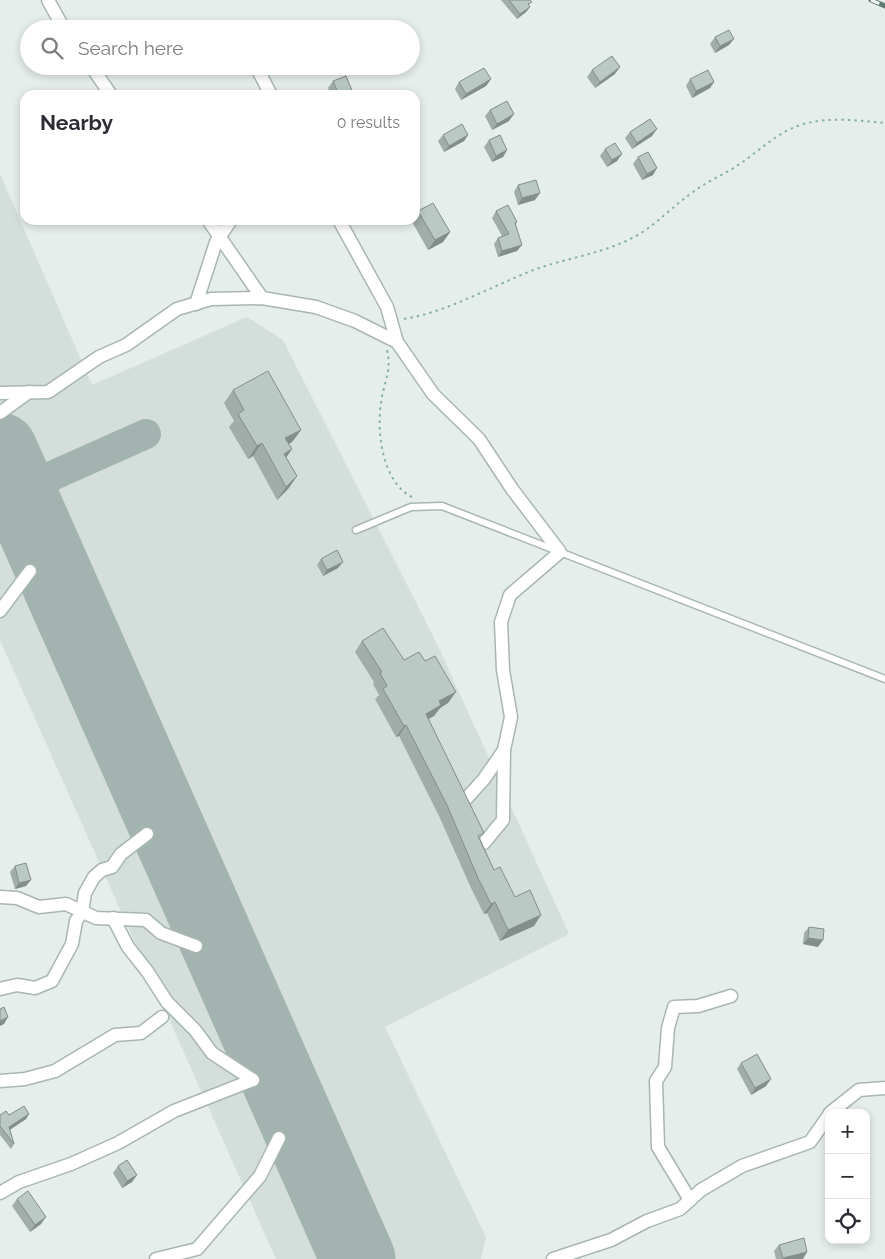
<!DOCTYPE html>
<html lang="en">
<head>
<meta charset="utf-8">
<style>
	:root { --surface:#fff; --page:#f7f7f7; --text:#2b2b33; --muted:#7c7c81; --line:#e1e1e2 }
	body { margin:0; font-family:Raleway,sans-serif; background:var(--page); color:var(--text) }
	.controls { position:absolute; right:15px; bottom:15px; display:grid; overflow:hidden; border-radius:10px; box-shadow:0 2px 8px #0003 }
	.controls button { width:45px; height:45px; display:grid; place-items:center; padding:0; border:0; border-bottom:1px solid var(--line); background:var(--surface); color:var(--text); font:25px sans-serif }
	.list { margin:0; padding:0; list-style:none }
	h2 { display:flex; justify-content:space-between; align-items:center; height:65px; margin:0; padding:0 20px; font-size:21px }
	h2 small { font-size:16px; font-weight:400; color:var(--muted) }
	.icon { flex:none; width:28px; height:28px; fill:none; stroke:currentColor; stroke-width:2; stroke-linecap:round; stroke-linejoin:round }
	.map { position:relative; flex:none; width:885px; height:1259px; overflow:hidden }
	.search { position:absolute; background:var(--surface); box-shadow:0 2px 8px #0003; left:20px; top:20px; width:400px; height:55px; display:flex; align-items:center; gap:12px; box-sizing:border-box; padding:0 18px; border-radius:28px; color:var(--muted); font-size:19px }
	.panel { position:absolute; background:var(--surface); box-shadow:0 2px 8px #0003; left:20px; top:90px; width:400px; height:135px; border-radius:15px }
	.map>svg:first-child { display:block }
	.built { fill:#d4deda }
	.lines { fill:none; stroke-linecap:round; stroke-linejoin:round }
	.taxiway { stroke:#a3b4b0; stroke-width:30 }
	.runway { stroke:#a3b4b0; stroke-width:75 }
	.lane-casing { stroke:#a8b6b2; stroke-width:9 }
	.street-casing { stroke:#a8b6b2; stroke-width:15 }
	.path { stroke:#88b1a3; stroke-width:2; stroke-dasharray:2.5 4; stroke-linecap:butt }
	.lane { stroke:#fff; stroke-width:6 }
	.street { stroke:#fff; stroke-width:12 }
	.rail-casing { stroke:#607b74; stroke-width:5 }
	.rail { stroke:#f7fbf9; stroke-width:3; stroke-dasharray:9; stroke-linecap:butt }
	.wall { fill:#a1ada9 }
	.shaded-wall { fill:#838d89 }
	.building { fill:#bbc9c4; stroke:#838d89 }
</style>
</head>
<body>
<div class="map">
<svg width="885" height="1259" viewBox="0 0 885 1259">
	<rect width="100%" height="100%" fill="#e6eeeb"/>
	<polygon class="built" points="0,174 92,385 247,317 283,340 437,644 569,934 385,1027 486,1237 481,1259 276,1259 0,640"/>
	<g class="lines">
		<polyline class="taxiway" points="18,491 146,434"/>
		<polyline class="runway" points="0,450 358,1259"/>
		<g class="lane-casing">
			<polyline id="lane" points="356,530 411,507 442,506 885,679"/>
		</g>
		<g class="street-casing">
			<g id="street">
				<polyline points="48,0 64,29"/>
				<polyline points="91,66 111,95"/>
				<polyline points="256,66 271,95"/>
				<polyline points="208,220 262,298"/>
				<polyline points="339,220 387,307 397,342"/>
				<polyline points="196,304 216,242 231,220"/>
				<polyline points="0,393 48,392 99,357 126,345 177,309 211,299 262,298 316,307 355,321 397,342 433,394 479,439 512,489 560,552 510,595 501,622 503,670 511,717 504,750 484,779 466,799"/>
				<polyline points="0,413 29,392"/>
				<polyline points="0,611 30,571"/>
				<polyline points="484,843 503,820 504,750"/>
				<polyline points="0,897 17,898 39,907 66,904 96,918 146,920 161,933 196,946"/>
				<polyline points="113,918 128,947 147,971 167,1002 195,1030 212,1053 253,1080"/>
				<polyline points="0,989 17,985 35,988 52,981 72,944 76,921 82,912 85,893 94,877 102,870 112,867 121,854 147,834"/>
				<polyline points="0,1081 25,1079 55,1071 115,1035 141,1033 162,1017"/>
				<polyline points="830,1113 859,1090 885,1088"/>
				<polyline points="0,1193 19,1182 71,1164 118,1143 174,1111 253,1080"/>
				<polyline points="690,1200 658,1147 656,1081 665,1067 668,1028 674,1007 698,1006 731,996"/>
				<polyline points="156,1259 197,1249 260,1176 279,1138"/>
				<polyline points="553,1259 611,1240 647,1221 680,1209 701,1190 742,1166 810,1142 829,1115"/>
			</g>
		</g>
		<g class="path">
			<path d="M404,319C452,311 496,283 542,267C573,257 607,252 636,236C657,224 673,206 693,192C706,182 721,176 735,167C751,157 765,144 781,134C813,114 850,120 885,123"/>
			<path d="M387,350C391,367 387,375 383,392C375,424 380,481 412,497"/>
		</g>
		<use href="#lane" class="lane"/>
		<use href="#street" class="street"/>
		<g class="rail-casing">
			<polyline id="rail" points="871,0 885,6"/>
		</g>
		<use href="#rail" class="rail"/>
	</g>
	<g class="wall">
		<polygon points="501,0 530,0 529,6 530,7 526,12 517,19"/>
		<polygon points="715,37 729,45 715,53 710,44"/>
		<polygon points="592,70 615,74 595,88 587,77"/>
		<polygon points="491,79 486,86 461,100 455,89 459,82"/>
		<polygon points="690,79 714,82 710,88 692,98 686,86"/>
		<polygon points="333,81 354,95 331,95 328,88"/>
		<polygon points="490,110 509,121 492,130 485,116"/>
		<polygon points="630,132 652,136 632,149 625,138"/>
		<polygon points="443,135 468,135 464,141 444,152 438,141"/>
		<polygon points="489,140 507,150 503,157 492,162 484,147"/>
		<polygon points="605,149 617,161 607,167 600,156"/>
		<polygon points="638,157 653,175 642,180 633,164"/>
		<polygon points="518,185 535,200 518,205 514,192"/>
		<polygon points="418,211 450,232 443,242 428,250 411,220 415,220 415,215"/>
		<polygon points="496,211 517,222 516,224 517,251 498,257 494,244 498,238 502,236 492,218"/>
		<polygon points="233,390 301,430 292,442 289,444 292,449 286,457 297,476 288,489 277,500 253,456 248,459 229,427 234,421 224,403"/>
		<polygon points="321,559 338,568 323,576 317,565"/>
		<polygon points="362,641 404,660 448,703 440,708 434,716 428,719 494,870 515,897 534,926 500,941 487,913 484,914 471,888 439,816 399,736 396,737 375,699 379,695 373,684 374,682 355,652"/>
		<polygon points="15,866 26,886 15,889 10,872"/>
		<polygon points="809,927 818,947 803,944 804,933"/>
		<polygon points="741,1063 766,1086 751,1095 737,1069"/>
		<polygon points="29,1114 26,1119 10,1130 14,1144 11,1149 0,1135 0,1115"/>
		<polygon points="118,1166 137,1175 132,1182 122,1188 113,1173"/>
		<polygon points="17,1199 41,1224 30,1232 12,1206"/>
		<polygon points="779,1245 803,1259 776,1259 774,1251"/>
	</g>
	<g class="shaded-wall">
		<polygon points="530,7 526,12 517,19 520,14"/>
		<polygon points="734,39 729,45 715,53 720,46"/>
		<polygon points="620,67 615,74 595,88 600,82"/>
		<polygon points="491,79 486,86 461,100 466,94"/>
		<polygon points="714,82 710,88 692,98 696,91"/>
		<polygon points="514,114 509,121 492,130 497,124"/>
		<polygon points="657,129 652,136 632,149 637,143"/>
		<polygon points="468,135 464,141 444,152 449,146"/>
		<polygon points="507,150 503,157 492,162 496,156"/>
		<polygon points="622,154 617,161 607,167 612,160"/>
		<polygon points="657,168 653,175 642,180 647,174"/>
		<polygon points="540,193 535,200 518,205 522,198"/>
		<polygon points="450,232 443,242 428,250 435,240"/>
		<polygon points="522,245 517,251 498,257 502,251"/>
		<polygon points="301,430 292,442 276,451 285,438"/>
		<polygon points="262,443 253,456 248,459 257,446"/>
		<polygon points="292,449 283,462 284,454"/>
		<polygon points="297,476 288,489 277,500 286,487"/>
		<polygon points="343,562 338,568 323,576 327,570"/>
		<polygon points="456,692 448,703 440,708 434,716 418,725 426,714 439,701"/>
		<polygon points="406,725 399,736 396,737 404,726"/>
		<polygon points="31,880 26,886 15,889 19,883"/>
		<polygon points="495,902 487,913 484,914 491,904"/>
		<polygon points="541,915 534,926 500,941 508,930"/>
		<polygon points="808,938 823,940 818,947 803,944"/>
		<polygon points="8,1017 4,1024 0,1026 0,1021"/>
		<polygon points="771,1079 766,1086 751,1095 755,1088"/>
		<polygon points="29,1114 26,1119 6,1132 9,1127"/>
		<polygon points="137,1175 132,1182 122,1188 127,1181"/>
		<polygon points="46,1217 41,1224 30,1232 35,1225"/>
		<polygon points="807,1252 803,1259 782,1259 783,1258"/>
	</g>
	<g class="building">
		<polygon points="509,0 530,0 532,2 528,4 530,7 520,14"/>
		<polygon points="729,30 734,39 720,46 715,37"/>
		<polygon points="612,56 620,67 600,82 592,70"/>
		<polygon points="484,68 491,79 466,94 459,82"/>
		<polygon points="708,70 714,82 696,91 690,79"/>
		<polygon points="346,76 354,95 339,95 333,81"/>
		<polygon points="507,101 514,114 497,124 490,110"/>
		<polygon points="650,119 657,129 637,143 630,132"/>
		<polygon points="462,124 468,135 449,146 443,135"/>
		<polygon points="500,135 507,150 496,156 489,140"/>
		<polygon points="615,143 622,154 612,160 605,149"/>
		<polygon points="648,152 657,168 647,174 638,157"/>
		<polygon points="536,180 540,193 522,198 518,185"/>
		<polygon points="433,203 450,232 435,240 418,211"/>
		<polygon points="508,205 517,222 515,223 522,245 502,251 498,238 509,234 496,211"/>
		<polygon points="268,371 301,430 285,438 292,449 284,454 297,476 286,487 262,443 257,446 238,414 244,410 233,390"/>
		<polygon points="337,550 343,562 327,570 321,559"/>
		<polygon points="383,628 404,660 419,652 425,661 435,656 456,692 439,701 441,705 426,714 484,833 478,836 494,870 500,867 515,897 530,890 541,915 508,930 495,902 491,904 478,878 447,805 406,725 404,726 383,689 387,686 380,673 382,672 362,641"/>
		<polygon points="26,863 31,880 19,883 15,866"/>
		<polygon points="809,927 824,929 823,940 808,938"/>
		<polygon points="4,1007 8,1017 0,1021 0,1009"/>
		<polygon points="757,1054 771,1079 755,1088 741,1063"/>
		<polygon points="24,1106 29,1114 9,1127 14,1144 0,1126 0,1115 6,1111 9,1115"/>
		<polygon points="127,1160 137,1175 127,1181 118,1166"/>
		<polygon points="28,1191 46,1217 35,1225 17,1199"/>
		<polygon points="804,1238 807,1252 783,1258 779,1245"/>
	</g>
</svg>
<div class="controls">
<button>+</button>
<button>−</button>
<button><svg class="icon" aria-label="locate" viewBox="0 0 24 24"><circle cx="12" cy="12" r="6"/><path d="M12 2v4M12 18v4M2 12h4M18 12h4"/></svg></button>
</div>
<div class="search"><svg class="icon" aria-label="search" viewBox="0 0 24 24"><circle cx="10" cy="10" r="6"/><path d="M15 15l6 6"/></svg>Search here</div>
<section class="panel">
<h2>Nearby<small>0 results</small></h2>
<ul class="list">
</ul>
</section>
</div>
</body>
</html>
